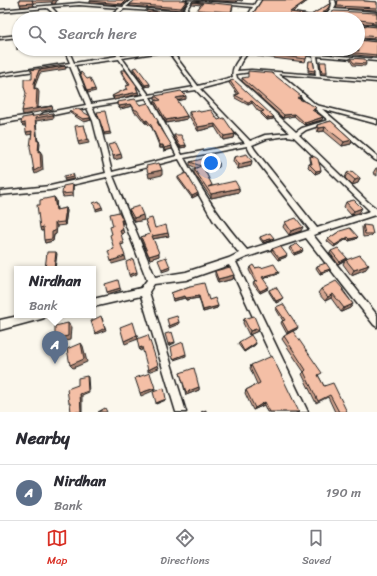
<!DOCTYPE html>
<html lang="en">
<head>
<meta charset="utf-8">
<style>
	:root { --surface:#fff; --page:#f7f7f7; --text:#2b2b33; --muted:#7c7c81; --line:#e1e1e2; --accent:#d93025 }
	body { margin:0; font-family:Sriracha,sans-serif; background:var(--page); color:var(--text) }
	.you { position:absolute; left:211px; top:163px; width:14px; height:14px; margin:-10px; border:3px solid #fff; border-radius:50%; background:#1a73e8; box-shadow:0 0 0 6px #1a73e833 }
	.badge { display:grid; place-items:center; width:26px; height:26px; border-radius:50%; background:var(--accent); color:#fff; font-size:13px; font-weight:700 }
	.pin { position:absolute; translate:-50% -33px; filter:drop-shadow(0 1px 2px #0008) }
	.pin::after { content:''; position:absolute; top:21px; width:14px; height:12px; background:inherit; clip-path:polygon(0 0,100% 0,50% 100%) }
	.popup { position:absolute; left:14px; top:266px; width:82px; height:52px; box-sizing:border-box; display:grid; place-content:center; border-radius:0px; background:var(--surface); filter:drop-shadow(0 1px 3px #0005); font-size:13px; white-space:nowrap; color:var(--muted) }
	.popup b { font-size:15px; color:var(--text) }
	.popup::after { content:''; position:absolute; left:50%; top:100%; margin-left:-8px; border:8px solid transparent; border-top-color:var(--surface) }
	.list { margin:0; padding:0; list-style:none }
	h2 { display:flex; justify-content:space-between; align-items:center; height:52px; margin:0; padding:0 16px; font-size:17px }
	h2 small { font-size:13px; font-weight:400; color:var(--muted) }
	.list li { display:grid; grid-template-columns:26px 1fr auto; gap:12px; align-items:center; box-sizing:border-box; height:56px; padding:0 16px; border-top:1px solid var(--line) }
	.list b { display:block; font-size:15px; white-space:nowrap }
	.list p { margin:0; font-size:13px; white-space:nowrap; color:var(--muted) }
	.list em { font-size:13px; font-style:normal; color:var(--muted) }
	.icon { flex:none; width:22px; height:22px; fill:none; stroke:currentColor; stroke-width:2; stroke-linecap:round; stroke-linejoin:round }
	.map { position:relative; flex:none; width:377px; height:412px; overflow:hidden }
	.search { position:absolute; background:var(--surface); box-shadow:0 1px 3px #0004; left:12px; right:12px; top:12px; height:44px; display:flex; align-items:center; gap:10px; box-sizing:border-box; padding:0 14px; border-radius:22px; color:var(--muted); font-size:15px }
	.sheet { height:108px; background:var(--surface) }
	nav { display:flex; justify-content:space-around; align-items:center; box-sizing:border-box; height:56px; border-top:1px solid var(--line); background:var(--surface); font-size:11px; color:var(--muted) }
	nav a { display:grid; justify-items:center; gap:2px }
	nav .on { color:var(--accent) }
	.map>svg:first-child { display:block }
	.lines { fill:none; stroke-linecap:round; stroke-linejoin:round }
	.minor-casing { stroke:#1c1c1c; stroke-width:3 }
	.minor { fill:#fbf7ec; fill-rule:evenodd }
	.wall { fill:#d2a48f; stroke:#1c1c1c }
	.shaded-wall { fill:#ab8674; stroke:#1c1c1c }
	.building { fill:#f4bfa6; stroke:#1c1c1c }
</style>
</head>
<body>
<div class="map">
<svg width="377" height="412" viewBox="0 0 377 412">
	<rect width="100%" height="100%" fill="#fbf7ec"/>
	<filter id="ink" filterUnits="userSpaceOnUse"><feTurbulence type="fractalNoise" baseFrequency=".025" numOctaves="2"/><feDisplacementMap in="SourceGraphic" scale="8" xChannelSelector="R" yChannelSelector="G"/><feConvolveMatrix kernelMatrix="1 2 1 2 8 2 1 2 1" color-interpolation-filters="sRGB"/></filter>
	<g filter="url(#ink)">
		<g class="lines">
			<g class="minor-casing">
				<g id="minor">
					<path d="M131,0H135L126,7L182,12L190,1L184,0L254,5L257,0H261L250,17L261,19H245L184,14L180,19H176L180,13L124,9L111,19H107L120,8L79,5L51,7L56,12L58,19H54L52,12L47,8L0,12V10L79,3L123,7ZM192,1L253,7L247,17L185,12Z"/>
					<path d="M331,0H335L336,4L334,9L377,12V14L333,11L323,19H319C326,13 334,10 331,0Z"/>
					<polygon points="358,24 377,26 377,28 358,26"/>
					<polygon points="19,35 19,37 0,39 0,37"/>
					<polygon points="358,39 377,41 377,43 358,41"/>
					<path d="M64,49H68L74,63L117,56L115,49H119L121,56L170,49L198,86L233,77C230,68 240,58 245,51L235,50L233,49C244,49 259,47 269,51L267,52L249,51L241,62L237,71L251,70L316,75L313,56L296,54L294,53L296,52L313,53L312,49H316L317,54L377,59V61L317,56L320,75L377,80V82L278,74L286,79L316,105L377,120V124L322,109L377,156V161L375,160L330,122L306,130L299,135L369,203L377,209V216L375,215L313,235L377,315V327L374,325L306,238L247,257L236,262L308,412H297L229,265L186,280L154,284L149,292L186,412H176L141,296L93,307V299L141,288L147,280L107,177L50,190L0,195V191L50,186L106,173L93,121L87,108L44,117L41,115L44,113L86,105L70,66L0,76V74L70,63ZM168,51L194,87L149,95L122,58ZM119,59L144,95L91,104L75,65ZM251,72L272,74L282,81L328,120L302,128L296,132L237,78L236,74ZM234,80L290,133L265,135L250,141L200,89ZM196,90L245,143L182,155L150,97ZM146,98L177,156L112,172L99,121L92,107ZM287,136L294,137L370,211L317,228L255,150L252,145L266,139ZM247,146L250,152L310,230L247,250C222,222 202,191 184,158ZM179,159L213,220L239,253L229,258L186,272L155,277L113,176Z"/>
					<polygon points="30,115 32,116 32,118 0,124 0,120"/>
					<polygon points="23,315 46,315 44,318 41,319 0,330 0,320"/>
				</g>
			</g>
			<use href="#minor" class="minor"/>
		</g>
		<g class="wall">
			<polygon points="19,0 57,0 55,4 52,4 51,2 33,3 34,6 21,7"/>
			<polygon points="129,0 122,5 90,3 90,1"/>
			<polygon points="201,0 243,0 242,1 238,0 236,2"/>
			<polygon points="262,0 309,0 292,12 311,15 331,3 328,10 319,17 320,18 377,13 377,24 358,23 261,18 252,16 253,14"/>
			<polygon points="338,0 364,1 377,2 377,10 336,8"/>
			<polygon points="187,2 181,10 130,6 130,4"/>
			<polygon points="192,2 233,7 231,14 197,11 197,10 201,5 192,4"/>
			<polygon points="146,10 177,14 174,19 148,19 155,14 146,12"/>
			<polygon points="196,15 230,17 230,19 205,17 203,19 194,19"/>
			<polygon points="358,25 377,27 377,39 358,38"/>
			<polygon points="358,40 377,42 377,57 345,54 343,52 344,49 357,51 357,49 358,49"/>
			<polygon points="276,49 309,49 308,51"/>
			<polygon points="321,49 340,49 340,54 321,52"/>
			<polygon points="258,50 308,53 305,62 257,56"/>
			<polygon points="350,58 366,64 365,66 353,65 350,60"/>
			<polygon points="309,61 315,71 314,73 308,72"/>
			<polygon points="320,62 327,72 327,74 321,74 320,64"/>
			<polygon points="133,68 150,86 145,87 133,70"/>
			<polygon points="121,70 137,86 137,89 139,94 114,100 112,96 126,89 126,86 129,86 121,72"/>
			<polygon points="242,78 301,99 300,99 315,111 314,111 322,120 304,125 294,116 283,118 242,81"/>
			<polygon points="230,81 274,117 273,119 267,120 261,114 261,112 258,111 252,103 248,105 235,98 235,95 238,95 229,83"/>
			<polygon points="155,96 186,99 177,101 187,116 187,119 166,123 155,104 155,101 158,101 155,99"/>
			<polygon points="117,102 140,105 158,121 158,124 172,149 164,151 163,148 160,148 152,128 147,123 145,123 137,113 135,113 132,106 120,109 117,105"/>
			<polygon points="69,111 91,120 84,122 70,113"/>
			<polygon points="189,112 200,112 218,120 235,134 234,138 223,140 215,127 198,131 189,116"/>
			<polygon points="331,121 352,140 351,144 342,146 324,131 318,132 316,129 317,125"/>
			<polygon points="174,135 186,145 186,147 180,148 174,138"/>
			<polygon points="310,156 321,170 320,172 315,174 308,167 309,164 311,164 310,159"/>
			<polygon points="234,157 251,166 238,169 233,161"/>
			<polygon points="190,162 219,163 219,167 205,170 212,186 239,188 239,192 211,198 194,173 194,169 196,168 190,165"/>
			<polygon points="376,168 377,168 377,176 373,173"/>
			<polygon points="347,173 360,178 358,183 352,185 345,178"/>
			<polygon points="178,177 198,195 192,198 178,179"/>
			<polygon points="73,186 73,196 63,197 62,194"/>
			<polygon points="54,197 56,200 57,210 66,208 67,211 65,225 57,226 56,234 54,235 53,241 45,243 43,230 41,231 40,205"/>
			<polygon points="346,202 359,213 351,215 344,207"/>
			<polygon points="129,209 144,220 135,222 130,214"/>
			<polygon points="145,220 155,228 169,236 153,239 159,256 150,259 141,240 141,237 150,234"/>
			<polygon points="285,222 301,231 289,235 283,227"/>
			<polygon points="363,225 373,234 371,236 363,237 362,227"/>
			<polygon points="340,231 356,239 349,241 347,239 334,247 327,241 328,239"/>
			<polygon points="260,237 274,238 273,240 263,243 260,239"/>
			<polygon points="290,247 302,252 294,255 289,249"/>
			<polygon points="272,249 286,257 278,260 271,251"/>
			<polygon points="331,251 346,260 366,269 351,275 343,264 345,260 338,264 330,253"/>
			<polygon points="317,266 330,269 329,271 320,274 316,268"/>
			<polygon points="250,267 261,268 278,274 263,279 268,289 260,293 253,284 254,282 255,282 249,270"/>
			<polygon points="215,271 234,275 233,279 218,283 215,275"/>
			<polygon points="190,286 218,306 217,308 203,312 199,298 186,300 185,298 173,301 171,293"/>
			<polygon points="321,289 343,289 343,290 353,304 350,308 341,312 331,298 325,301 318,293"/>
			<polygon points="269,290 282,300 276,303 269,292"/>
			<polygon points="276,307 297,329 287,334 281,323 282,321 283,321 276,309"/>
			<polygon points="244,319 259,328 258,331 249,335 243,323"/>
			<polygon points="284,336 319,375 318,375 324,386 347,412 335,412 328,397 316,403 302,374 304,372 282,339"/>
			<polygon points="239,342 256,343 255,345 244,352 238,344"/>
			<polygon points="251,365 299,412 267,412 264,405 253,410 245,393 246,390 257,384 250,368"/>
			<polygon points="180,373 199,387 199,390 186,395 181,376"/>
		</g>
		<g class="shaded-wall">
			<polygon points="55,0 57,0 55,4 52,4 52,1"/>
			<polygon points="126,0 129,0 122,5 122,4"/>
			<polygon points="187,0 187,2 181,10 181,8"/>
			<polygon points="307,0 309,0 290,14 290,12"/>
			<polygon points="33,3 34,6 21,7 20,4"/>
			<polygon points="331,3 328,10 318,18 319,16"/>
			<polygon points="177,13 177,14 174,19 173,19"/>
			<polygon points="19,44 19,47 17,50 17,48"/>
			<polygon points="114,49 114,51 105,52 105,50"/>
			<polygon points="128,51 128,53 122,54 122,52"/>
			<polygon points="65,66 66,69 40,73 35,86 35,92 34,89 34,83 39,70"/>
			<polygon points="150,84 150,86 145,87 145,85"/>
			<polygon points="37,88 39,92 38,108 52,106 53,109 23,115 22,111"/>
			<polygon points="95,89 96,91 88,93 87,91"/>
			<polygon points="138,92 139,94 114,100 113,97"/>
			<polygon points="186,96 186,99 176,101 176,98"/>
			<polygon points="252,101 252,103 248,105 248,102"/>
			<polygon points="131,104 132,106 120,109 119,106"/>
			<polygon points="53,113 54,118 36,121 38,144 37,141 35,118"/>
			<polygon points="295,114 294,116 283,118 284,115"/>
			<polygon points="187,116 187,119 166,123 166,120"/>
			<polygon points="274,117 273,119 267,120 267,118"/>
			<polygon points="323,117 322,120 304,125 305,123"/>
			<polygon points="90,118 91,120 84,122 83,119"/>
			<polygon points="147,120 147,123 145,123 145,121"/>
			<polygon points="25,123 27,126 23,126 21,124"/>
			<polygon points="215,124 215,127 198,131 198,127"/>
			<polygon points="84,125 89,143 79,145 78,142"/>
			<polygon points="325,127 324,131 318,132 319,128"/>
			<polygon points="32,131 33,134 27,135 26,132"/>
			<polygon points="110,132 111,134 104,135 104,133"/>
			<polygon points="235,134 234,138 223,140 224,136"/>
			<polygon points="39,140 40,143 39,155 38,152"/>
			<polygon points="352,140 351,144 342,146 344,142"/>
			<rect x="160" y="145" width="3" height="3"/>
			<polygon points="186,145 186,147 180,148 180,146"/>
			<polygon points="172,146 172,149 164,151 164,148"/>
			<polygon points="40,151 42,154 43,170 35,174 34,171"/>
			<polygon points="121,154 122,158 114,160 113,156"/>
			<polygon points="252,161 251,166 238,169 239,164"/>
			<polygon points="219,163 219,167 203,171 203,167"/>
			<polygon points="162,170 162,175 149,178 148,173"/>
			<polygon points="321,170 320,172 315,174 316,171"/>
			<polygon points="73,174 74,176 74,179 65,181 64,179"/>
			<polygon points="360,178 358,183 352,185 355,180"/>
			<polygon points="73,184 73,196 72,193"/>
			<polygon points="239,188 239,192 211,198 211,194"/>
			<polygon points="198,193 198,195 192,198 192,196"/>
			<polygon points="54,197 56,200 57,213 56,210"/>
			<polygon points="102,207 103,209 96,211 96,209"/>
			<polygon points="66,208 67,211 65,225 64,222"/>
			<polygon points="362,208 359,213 351,215 354,211"/>
			<polygon points="143,215 144,220 135,222 134,218"/>
			<polygon points="121,220 123,220 123,224 122,224"/>
			<polygon points="55,223 57,226 56,234 54,235 53,241 45,243 44,240 52,232"/>
			<polygon points="43,227 45,230 41,231 40,228"/>
			<polygon points="303,227 301,231 289,235 291,231"/>
			<polygon points="120,230 123,230 124,233 121,234"/>
			<polygon points="168,233 169,236 152,239 152,236"/>
			<polygon points="348,237 347,239 334,247 335,245"/>
			<polygon points="358,237 356,239 349,241 350,239"/>
			<polygon points="274,238 273,240 263,243 263,241"/>
			<polygon points="123,241 124,244 121,245 120,242"/>
			<polygon points="303,250 302,252 294,255 295,253"/>
			<polygon points="56,252 57,254 55,269 54,269"/>
			<polygon points="159,253 159,256 150,259 149,256"/>
			<polygon points="287,255 286,257 278,260 279,258"/>
			<polygon points="125,256 126,260 112,264 111,261"/>
			<polygon points="347,258 346,260 338,264 340,262"/>
			<polygon points="369,265 366,269 351,275 354,270"/>
			<polygon points="170,267 171,269 162,272 162,270"/>
			<polygon points="330,269 329,271 320,274 321,272"/>
			<polygon points="137,272 137,274 130,277 129,275"/>
			<polygon points="279,272 278,274 261,279 262,277"/>
			<polygon points="234,275 233,279 218,283 218,279"/>
			<polygon points="269,287 268,289 260,293 260,291"/>
			<polygon points="120,288 121,290 108,294 107,292"/>
			<polygon points="333,294 331,298 325,301 328,297"/>
			<polygon points="185,296 185,298 173,301 173,299"/>
			<polygon points="199,296 199,298 186,300 186,298"/>
			<polygon points="283,298 282,300 276,303 276,301"/>
			<polygon points="353,304 350,308 341,312 344,308"/>
			<polygon points="218,306 217,308 203,312 203,310"/>
			<polygon points="102,318 106,330 96,334 95,333"/>
			<polygon points="179,322 179,324 169,328 169,326"/>
			<polygon points="68,323 71,327 70,340 58,343 55,339"/>
			<polygon points="298,327 297,329 287,334 288,332"/>
			<polygon points="259,328 258,331 249,335 250,331"/>
			<polygon points="137,335 138,339 125,344 124,341"/>
			<polygon points="175,342 175,343 168,346 168,344"/>
			<polygon points="81,343 83,346 87,362 73,368 70,365"/>
			<polygon points="256,343 255,345 244,352 244,351"/>
			<polygon points="142,347 142,350 140,351 139,348"/>
			<polygon points="186,354 186,356 174,360 173,359"/>
			<polygon points="158,365 159,368 148,372 148,370"/>
			<polygon points="87,376 88,377 89,392 82,395 82,412 81,412 80,394"/>
			<polygon points="199,387 199,390 186,395 186,392"/>
			<polygon points="155,388 155,390 141,396 140,393"/>
			<polygon points="166,399 166,400 156,404 156,403"/>
			<polygon points="265,402 264,405 253,410 255,408"/>
		</g>
		<g class="building">
			<polygon points="19,0 33,0 32,0 33,3 20,4"/>
			<polygon points="91,0 126,0 122,4 90,1"/>
			<polygon points="135,0 187,0 181,8 130,4"/>
			<polygon points="262,0 307,0 290,12 311,15 331,3 328,8 319,16 320,18 325,18 334,11 377,13 377,22 359,20 358,24 358,19 246,19 246,18 262,18 262,16 253,14"/>
			<polygon points="338,0 364,0 364,1 377,2 377,8 337,6"/>
			<polygon points="193,1 233,5 231,12 197,10 203,3 192,2"/>
			<polygon points="146,10 177,13 173,19 148,19 157,12"/>
			<polygon points="196,15 230,17 205,16 202,19 194,19"/>
			<polygon points="67,17 68,19 61,19 60,18"/>
			<polygon points="18,18 21,18 21,19 19,19 19,32 17,32"/>
			<polygon points="358,25 377,27 377,37 359,35 358,39"/>
			<polygon points="19,36 19,44 17,48 17,37"/>
			<polygon points="358,40 377,42 377,55 346,52 344,49 359,51 358,47"/>
			<polygon points="120,49 127,49 128,51 122,52"/>
			<polygon points="322,49 340,49 340,52 322,50"/>
			<polygon points="258,50 308,53 306,59 257,53"/>
			<polygon points="350,58 365,59 366,64 354,63"/>
			<polygon points="309,61 313,61 315,71 308,70"/>
			<polygon points="320,62 326,62 327,72 322,72"/>
			<polygon points="64,65 65,66 39,70 34,83 34,89 37,88 36,108 52,106 22,111 26,93 24,87 24,79 32,79 32,71 30,70"/>
			<polygon points="137,67 150,84 145,85 133,68"/>
			<polygon points="121,70 125,70 137,86 136,87 138,92 113,97 112,96 126,89 128,90 126,86 130,85"/>
			<polygon points="248,71 272,73 301,96 297,98 314,106 316,108 312,110 323,117 305,123 295,114 284,115 242,78 248,77"/>
			<polygon points="81,72 87,79 90,78 95,89 87,91 80,73"/>
			<polygon points="234,80 274,117 267,118 261,112 264,111 259,108 252,101 248,102 235,95 239,94 230,81"/>
			<polygon points="181,91 186,96 176,98 187,116 166,120 155,101 161,100 155,96"/>
			<polygon points="135,99 140,105 148,103 158,121 157,122 172,146 164,148 163,145 160,145 151,125 147,120 145,121 137,110 135,110 131,104 119,106 117,102"/>
			<polygon points="78,109 90,116 90,118 83,119 69,111"/>
			<polygon points="211,110 218,120 224,118 235,134 224,136 215,124 198,127 189,112 199,111 200,112"/>
			<polygon points="105,111 110,132 104,133 97,112"/>
			<polygon points="53,113 53,115 35,118 37,141 39,140 38,152 40,151 41,167 34,171 30,147 32,131 26,132 25,123 21,124 22,118"/>
			<polygon points="331,121 352,140 344,142 325,127 319,128 317,125"/>
			<polygon points="84,125 88,139 78,142 75,126"/>
			<polygon points="174,135 181,135 186,145 180,146"/>
			<polygon points="116,143 121,154 113,156 108,145"/>
			<polygon points="247,154 252,161 239,164 234,157"/>
			<polygon points="214,156 219,163 203,167 212,185 208,187 235,181 239,188 211,194 194,169 201,166 190,162"/>
			<polygon points="310,156 315,157 318,159 321,170 316,171 309,164 312,164"/>
			<polygon points="159,163 162,170 148,173 146,166"/>
			<polygon points="352,171 360,178 355,180 347,173"/>
			<polygon points="186,173 198,193 192,196 178,177"/>
			<polygon points="73,174 73,177 64,179 64,176"/>
			<polygon points="73,184 72,193 62,194 63,186"/>
			<polygon points="54,197 56,210 66,208 64,222 55,223 55,231 52,232 52,239 44,240 43,227 40,228 37,205 40,205 40,200"/>
			<polygon points="354,200 362,208 354,211 346,202"/>
			<polygon points="99,201 102,207 96,209 93,203"/>
			<polygon points="139,206 143,215 134,218 129,209"/>
			<polygon points="119,212 123,220 121,220 123,230 120,230 123,241 120,242 125,256 111,261 108,251 114,249 110,235 112,234 110,227 113,226 110,214"/>
			<polygon points="152,218 155,228 166,225 168,233 152,236 159,253 149,256 141,237 150,234 145,220"/>
			<polygon points="296,218 303,227 291,231 285,222"/>
			<polygon points="363,225 371,226 373,234 365,234"/>
			<polygon points="350,228 358,237 350,239 348,237 335,245 328,239 340,231"/>
			<polygon points="270,233 274,238 263,241 260,237"/>
			<polygon points="297,244 303,250 295,253 290,247"/>
			<polygon points="280,246 287,255 279,258 272,249"/>
			<polygon points="338,248 347,258 340,262 331,251"/>
			<polygon points="47,252 56,252 54,269 45,269"/>
			<polygon points="360,255 369,265 354,270 346,260"/>
			<polygon points="166,257 170,267 162,270 158,260"/>
			<polygon points="133,259 137,272 129,275 126,262"/>
			<polygon points="326,263 330,269 321,272 317,266"/>
			<polygon points="274,264 279,272 262,277 269,287 260,291 254,282 257,281 250,267 253,265 255,268 260,267 261,268"/>
			<polygon points="230,267 234,275 218,279 215,271"/>
			<polygon points="118,280 120,288 107,292 105,284"/>
			<polygon points="336,281 343,289 342,290 353,304 344,308 333,294 328,297 321,289"/>
			<polygon points="204,283 209,300 215,298 218,306 203,310 199,296 186,298 185,296 173,299 171,293 190,286"/>
			<polygon points="276,287 283,298 276,301 269,290"/>
			<polygon points="283,304 298,327 288,332 282,321 285,320 276,307"/>
			<polygon points="101,316 105,328 95,333 91,321"/>
			<polygon points="177,316 179,322 169,326 167,319"/>
			<polygon points="254,316 259,328 250,331 244,319"/>
			<polygon points="133,322 137,335 124,341 120,327"/>
			<polygon points="68,323 68,336 55,339 55,326"/>
			<polygon points="293,331 322,373 318,375 324,386 333,383 347,412 339,412 330,395 318,401 304,372 306,370 284,336"/>
			<polygon points="172,332 175,342 168,344 165,334"/>
			<polygon points="148,335 158,365 148,370 142,347 139,348 137,339"/>
			<polygon points="251,335 256,343 244,351 239,342"/>
			<polygon points="183,342 186,354 173,359 171,347"/>
			<polygon points="81,343 84,359 70,365 67,349"/>
			<polygon points="272,356 299,412 270,412 265,402 255,408 246,390 260,383 251,365"/>
			<polygon points="194,368 199,387 186,392 180,373"/>
			<polygon points="150,373 155,388 140,393 135,378"/>
			<polygon points="87,376 88,391 80,394 81,412 71,412 70,403 69,403 67,389 78,385 78,378"/>
			<polygon points="164,388 166,399 156,403 153,392"/>
			<polygon points="105,408 107,412 98,412"/>
			<polygon points="206,410 206,412 201,412"/>
		</g>
	</g>
</svg>
<div class="you"></div>
<div class="pin badge" style="left:55px;top:364px;background:#5c6f8a">A</div>
<div class="popup"><b>Nirdhan</b>Bank</div>
<div class="search"><svg class="icon" aria-label="search" viewBox="0 0 24 24"><circle cx="10" cy="10" r="6"/><path d="M15 15l6 6"/></svg>Search here</div>
</div>
<section class="sheet">
<h2>Nearby<small></small></h2>
<ul class="list">
<li><span class="badge" style="background:#5c6f8a">A</span><div><b>Nirdhan</b><p>Bank</p></div><em>190 m</em></li>
</ul>
</section>
<nav>
<a class="on"><svg class="icon" aria-label="map" viewBox="0 0 24 24"><path d="M3 6l6-2 6 2 6-2v14l-6 2-6-2-6 2zM9 4v14M15 6v14"/></svg>Map</a>
<a><svg class="icon" aria-label="directions" viewBox="0 0 24 24"><path d="M12 3l9 9-9 9-9-9zM9 14v-3h6M13 9l2 2-2 2"/></svg>Directions</a>
<a><svg class="icon" aria-label="saved" viewBox="0 0 24 24"><path d="M7 4h10v16l-5-4-5 4z"/></svg>Saved</a>
</nav>
</body>
</html>
